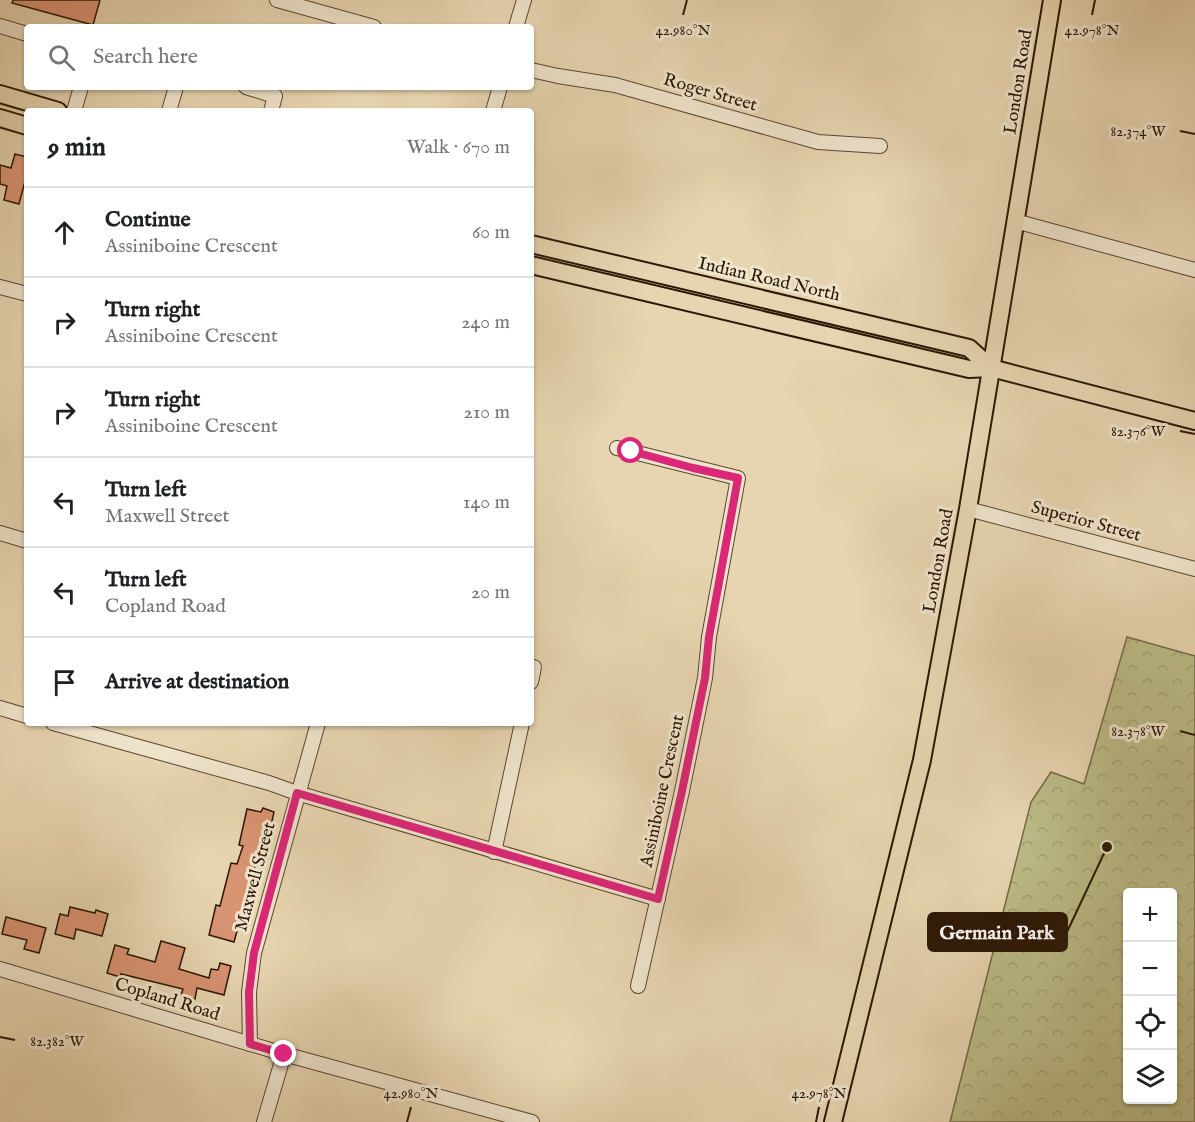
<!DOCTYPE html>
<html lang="en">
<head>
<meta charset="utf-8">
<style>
	:root { --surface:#fff; --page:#f6f6f6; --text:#202124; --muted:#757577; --line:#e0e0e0 }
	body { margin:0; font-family:"IM FELL English",serif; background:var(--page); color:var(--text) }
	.controls { position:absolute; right:18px; bottom:18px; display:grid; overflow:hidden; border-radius:6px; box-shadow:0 2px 4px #0004 }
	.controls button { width:54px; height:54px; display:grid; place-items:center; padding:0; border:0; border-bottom:2px solid var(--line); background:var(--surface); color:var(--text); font:30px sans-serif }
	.stop { position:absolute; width:18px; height:18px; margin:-14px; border:4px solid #db2777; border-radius:50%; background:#fff }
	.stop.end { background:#db2777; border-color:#fff; box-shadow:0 2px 6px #0008 }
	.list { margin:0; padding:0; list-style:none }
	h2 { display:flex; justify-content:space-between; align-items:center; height:78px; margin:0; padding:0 24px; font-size:26px }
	h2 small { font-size:20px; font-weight:400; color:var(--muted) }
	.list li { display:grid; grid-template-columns:39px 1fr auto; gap:18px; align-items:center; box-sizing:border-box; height:90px; padding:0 24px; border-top:2px solid var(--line) }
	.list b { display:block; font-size:22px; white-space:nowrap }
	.list p { margin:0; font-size:20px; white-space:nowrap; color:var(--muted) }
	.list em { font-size:20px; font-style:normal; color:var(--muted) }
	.icon { flex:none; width:33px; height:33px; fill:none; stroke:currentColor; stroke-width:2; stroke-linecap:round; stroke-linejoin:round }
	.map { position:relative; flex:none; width:1195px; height:1122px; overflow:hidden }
	.search { position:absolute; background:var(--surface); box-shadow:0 2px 4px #0004; left:24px; top:24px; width:510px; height:66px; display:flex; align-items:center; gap:15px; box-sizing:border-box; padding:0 21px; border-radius:6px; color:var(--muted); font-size:22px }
	.panel { position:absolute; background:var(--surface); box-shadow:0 2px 4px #0004; left:24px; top:108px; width:510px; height:618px; border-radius:6px }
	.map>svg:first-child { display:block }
	.park { fill:url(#park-crowns); stroke:#736a47; stroke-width:1.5; fill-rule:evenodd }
	.building { fill:#d99473; stroke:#2b1706; stroke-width:1.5 }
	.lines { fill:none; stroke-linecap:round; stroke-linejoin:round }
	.minor-casing { stroke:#5a4631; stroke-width:16 }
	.major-casing { stroke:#2b1706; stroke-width:20 }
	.minor { stroke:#efe4cc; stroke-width:14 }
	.major { stroke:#e7d5b1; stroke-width:16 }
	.route { stroke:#db2777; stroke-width:8 }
	.ticks { fill:none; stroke:#2b1706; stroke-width:2 }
	.labels { text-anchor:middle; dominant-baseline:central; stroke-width:6; stroke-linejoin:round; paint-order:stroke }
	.street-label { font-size:18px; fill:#2b1706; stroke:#efe4cc }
	.ticks-label { font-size:15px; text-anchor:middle; fill:#2b1706; stroke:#efe4cc; stroke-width:6; stroke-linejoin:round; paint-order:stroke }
	.leader { fill:none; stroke:#2b1706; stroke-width:2 }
	.callout-dot { fill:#2b1706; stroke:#efe4cc; stroke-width:2 }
	.callout { fill:#2b1706; stroke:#2b1706; stroke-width:2 }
	.callout-label { font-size:20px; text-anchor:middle; font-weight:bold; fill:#fff }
</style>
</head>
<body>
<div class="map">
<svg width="1195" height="1122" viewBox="0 0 1195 1122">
	<defs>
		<pattern id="park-crowns" width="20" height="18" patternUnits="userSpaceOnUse" patternTransform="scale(1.5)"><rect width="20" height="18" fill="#bbbc88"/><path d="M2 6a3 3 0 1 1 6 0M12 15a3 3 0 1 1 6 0" fill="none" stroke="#a1a174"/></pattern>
	</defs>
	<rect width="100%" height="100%" fill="#e7d5b1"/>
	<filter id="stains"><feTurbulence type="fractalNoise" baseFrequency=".00333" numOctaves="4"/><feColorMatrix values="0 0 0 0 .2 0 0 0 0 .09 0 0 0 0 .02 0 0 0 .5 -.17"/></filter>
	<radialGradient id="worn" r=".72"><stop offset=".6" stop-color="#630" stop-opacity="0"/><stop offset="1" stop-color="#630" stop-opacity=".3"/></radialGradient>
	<path class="park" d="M1127,637L1195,656V1122H950L1031,802L1051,772L1084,784ZM1128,892H1172V1100H1128Z"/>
	<g class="building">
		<polygon points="13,0 100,0 93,25 12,3"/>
		<polygon points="15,154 27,157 27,174 19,204 4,200 7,186 0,184 0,165 11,168"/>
		<polygon points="263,808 274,812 271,826 268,825 257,859 234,942 209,935 216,905 220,906 231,863 237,864 243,846 239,845 247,809 261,812"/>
		<polygon points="70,907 95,913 96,910 108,914 102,936 76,929 74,939 55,934 60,914 68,916"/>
		<polygon points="6,917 46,928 39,953 24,949 27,940 2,934"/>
		<polygon points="161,941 185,948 179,969 209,978 211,969 218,970 220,963 231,966 224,995 197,988 195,999 181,995 183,989 121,974 120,977 107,973 115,945 129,949 127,954 155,962"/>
	</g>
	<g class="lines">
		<g class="minor-casing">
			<g id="minor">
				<polyline points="277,0 374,27"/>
				<polyline points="0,26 27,34"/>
				<polyline points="516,27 524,0"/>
				<polyline points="531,70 558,76 615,85 818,142 880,146"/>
				<polyline points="246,87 275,96 271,111"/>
				<polyline points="74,111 81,87"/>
				<polyline points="169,111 176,87"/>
				<polyline points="493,111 500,87"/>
				<polyline points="1015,221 1195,270"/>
				<polyline points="0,287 27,294"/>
				<polyline points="617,448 738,478 709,637 705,678 682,791 638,986"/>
				<polyline points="968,509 1195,569"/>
				<polyline points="0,533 27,541"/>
				<polyline points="531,682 534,667"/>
				<polyline points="0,708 27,716"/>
				<polyline points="53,723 269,783 297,793 658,899"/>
				<polyline points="494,852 522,723"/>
				<polyline points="0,969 284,1054 532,1122"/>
				<polyline points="250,1044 249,992 254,953 318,723"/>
				<polyline points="264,1122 284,1054"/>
			</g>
		</g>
		<g class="major-casing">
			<g id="major">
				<polyline points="0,94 58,111"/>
				<polyline points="0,118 27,126"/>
				<polyline points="531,244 969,348 991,368"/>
				<polyline points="531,265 969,369 991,368 1195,421"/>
				<polyline points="833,1122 922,760 968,509 1052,0"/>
			</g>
		</g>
		<use href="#minor" class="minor"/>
		<use href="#major" class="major"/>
	</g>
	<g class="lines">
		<polyline class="route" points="284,1054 250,1044 249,992 254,953 297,793 658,899 682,791 705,678 709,637 738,478 693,468 631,451"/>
	</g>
	<path class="ticks" d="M683,15L687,0M1092,15L1095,0M1180,131L1195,134M1180,431L1195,434M1180,731L1195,735M0,1037L15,1040M407,1122L411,1107M816,1122L819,1107"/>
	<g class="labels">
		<g class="street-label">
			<text transform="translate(1019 82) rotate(-81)">London Road</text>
			<text transform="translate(710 93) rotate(16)">Roger Street</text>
			<text transform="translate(769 280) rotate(13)">Indian Road North</text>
			<text transform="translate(1086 522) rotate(15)">Superior Street</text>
			<text transform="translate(939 561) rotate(-80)">London Road</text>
			<text transform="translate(663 791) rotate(-78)">Assiniboine Crescent</text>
			<text transform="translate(256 877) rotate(-75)">Maxwell Street</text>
			<text transform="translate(167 1000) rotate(17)">Copland Road</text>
		</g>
	</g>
	<g class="ticks-label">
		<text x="683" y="35">42.980°N</text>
		<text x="1092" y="35">42.978°N</text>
		<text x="1138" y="136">82.374°W</text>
		<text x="1138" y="436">82.376°W</text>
		<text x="1138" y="736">82.378°W</text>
		<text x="57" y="1046">82.382°W</text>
		<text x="411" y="1098">42.980°N</text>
		<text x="819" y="1098">42.978°N</text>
	</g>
	<path class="leader" d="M1107 847L1067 932"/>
	<circle class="callout-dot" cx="1107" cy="847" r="6"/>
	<rect class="callout" x="928" y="913" width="139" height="38" rx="6"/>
	<g class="callout-label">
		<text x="997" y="939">Germain Park</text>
	</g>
	<rect width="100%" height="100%" filter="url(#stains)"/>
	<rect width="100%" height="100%" fill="url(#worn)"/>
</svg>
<div class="controls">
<button>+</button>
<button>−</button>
<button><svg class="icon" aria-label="locate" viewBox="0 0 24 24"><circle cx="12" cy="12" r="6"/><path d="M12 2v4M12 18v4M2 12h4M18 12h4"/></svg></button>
<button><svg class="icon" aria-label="layers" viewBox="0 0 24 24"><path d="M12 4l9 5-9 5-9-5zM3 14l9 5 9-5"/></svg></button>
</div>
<div class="stop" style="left:631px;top:451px"></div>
<div class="stop end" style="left:284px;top:1054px"></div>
<div class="search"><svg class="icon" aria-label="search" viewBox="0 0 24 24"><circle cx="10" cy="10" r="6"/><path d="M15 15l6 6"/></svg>Search here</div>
<section class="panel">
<h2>9 min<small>Walk · 670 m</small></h2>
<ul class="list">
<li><svg class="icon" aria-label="ahead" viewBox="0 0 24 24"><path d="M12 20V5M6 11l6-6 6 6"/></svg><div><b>Continue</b><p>Assiniboine Crescent</p></div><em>60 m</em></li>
<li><svg class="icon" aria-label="right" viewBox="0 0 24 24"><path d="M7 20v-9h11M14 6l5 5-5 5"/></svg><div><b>Turn right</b><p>Assiniboine Crescent</p></div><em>240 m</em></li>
<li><svg class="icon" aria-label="right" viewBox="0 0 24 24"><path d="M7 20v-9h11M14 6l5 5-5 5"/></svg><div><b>Turn right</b><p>Assiniboine Crescent</p></div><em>210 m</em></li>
<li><svg class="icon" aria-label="left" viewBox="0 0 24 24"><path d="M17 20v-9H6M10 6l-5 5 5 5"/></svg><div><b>Turn left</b><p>Maxwell Street</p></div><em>140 m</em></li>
<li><svg class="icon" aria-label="left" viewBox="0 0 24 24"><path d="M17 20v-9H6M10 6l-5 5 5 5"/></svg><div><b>Turn left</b><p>Copland Road</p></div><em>20 m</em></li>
<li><svg class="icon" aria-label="arrive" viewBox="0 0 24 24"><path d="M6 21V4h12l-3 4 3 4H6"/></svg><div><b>Arrive at destination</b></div></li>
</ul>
</section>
</div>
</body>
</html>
